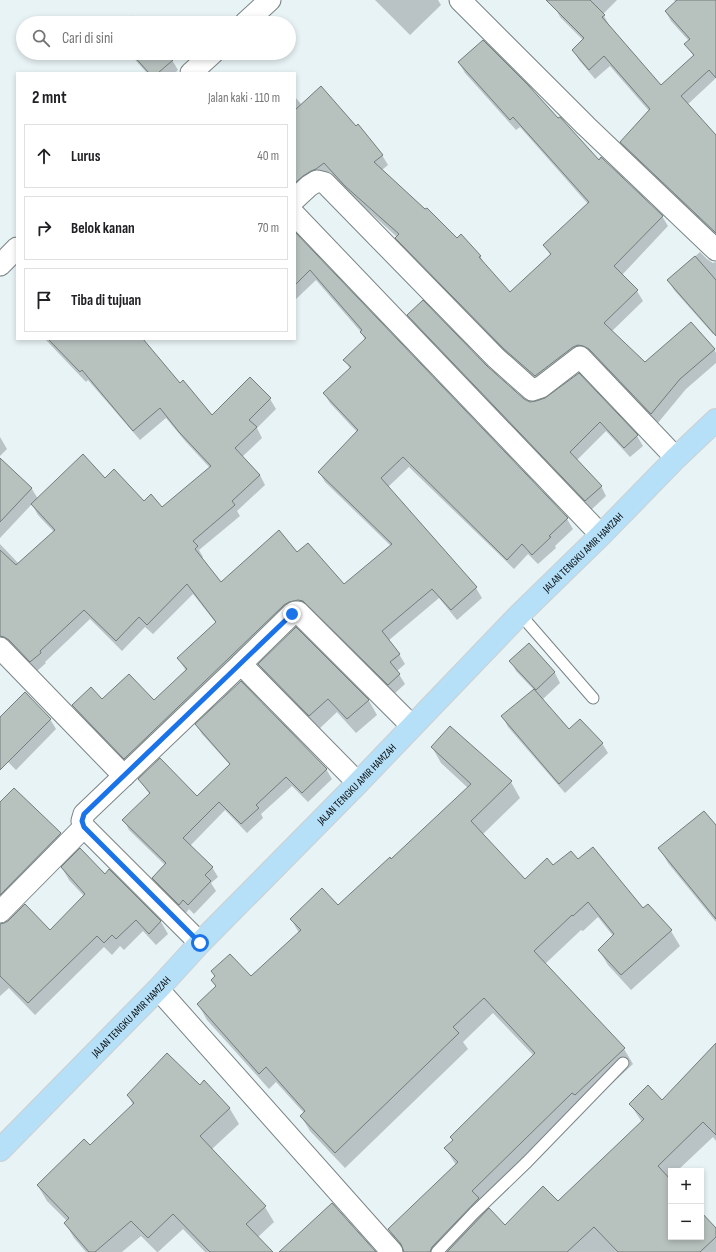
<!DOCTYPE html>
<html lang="id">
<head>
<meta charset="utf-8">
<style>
	:root { --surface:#fff; --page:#f2f2f2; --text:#202124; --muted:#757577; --line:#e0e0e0 }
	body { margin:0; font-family:"Sofia Sans Condensed",sans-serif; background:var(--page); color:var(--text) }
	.controls { position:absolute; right:12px; bottom:12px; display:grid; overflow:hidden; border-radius:0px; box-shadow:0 2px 6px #0003 }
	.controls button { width:36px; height:36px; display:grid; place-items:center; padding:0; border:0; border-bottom:1px solid var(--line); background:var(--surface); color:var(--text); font:20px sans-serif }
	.stop { position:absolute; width:12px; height:12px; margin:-9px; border:3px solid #1a73e8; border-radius:50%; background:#fff }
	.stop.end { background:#1a73e8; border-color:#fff; box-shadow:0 1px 4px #0008 }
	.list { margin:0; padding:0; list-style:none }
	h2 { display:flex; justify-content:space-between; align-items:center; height:52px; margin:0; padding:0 16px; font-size:17px }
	h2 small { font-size:13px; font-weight:400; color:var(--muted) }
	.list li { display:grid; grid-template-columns:26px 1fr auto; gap:12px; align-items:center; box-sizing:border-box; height:64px; margin:0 8px 8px; padding:0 8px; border:1px solid var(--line); border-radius:0px }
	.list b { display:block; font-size:15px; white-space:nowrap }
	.list em { font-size:13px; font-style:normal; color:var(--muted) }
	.icon { flex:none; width:22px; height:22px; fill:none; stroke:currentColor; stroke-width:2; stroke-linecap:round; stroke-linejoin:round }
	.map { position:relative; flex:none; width:716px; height:1252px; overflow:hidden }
	.search { position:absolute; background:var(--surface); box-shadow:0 2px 6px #0003; left:16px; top:16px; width:280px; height:44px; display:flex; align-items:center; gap:10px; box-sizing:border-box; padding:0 14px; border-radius:22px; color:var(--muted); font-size:15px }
	.panel { position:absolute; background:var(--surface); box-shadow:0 2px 6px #0003; left:16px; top:72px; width:280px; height:268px; border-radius:0px }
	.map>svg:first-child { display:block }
	.shadow { fill:#0003 }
	.building { fill:#b7c1be; stroke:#747d7b }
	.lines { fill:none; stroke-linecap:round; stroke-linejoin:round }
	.service-casing { stroke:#7a8586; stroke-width:13 }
	.minor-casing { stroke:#7a8586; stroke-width:23 }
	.trunk-casing { stroke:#cecfcf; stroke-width:24 }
	.service { stroke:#fff; stroke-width:11 }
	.minor { stroke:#fff; stroke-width:21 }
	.trunk { stroke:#b6e0f8; stroke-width:22 }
	.route { stroke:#1a73e8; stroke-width:5 }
	.labels { text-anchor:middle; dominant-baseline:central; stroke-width:3; stroke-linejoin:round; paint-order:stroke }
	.street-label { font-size:11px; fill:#0a0e0f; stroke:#fff }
</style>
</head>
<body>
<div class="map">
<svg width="716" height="1252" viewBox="0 0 716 1252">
	<rect width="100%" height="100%" fill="#e8f3f5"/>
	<g class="shadow">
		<polygon points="375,0 438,0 441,5 410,35"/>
		<polygon points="562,0 617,0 603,14 609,25 608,26 661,87 694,57 686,44 689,41 671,21 666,12 676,2 674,0 711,0 716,5 716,78 687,105 716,136 716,237 627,152 621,142 649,111 610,66 595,79 579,60 573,50 584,41 560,17 555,7"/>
		<polygon points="129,53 166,53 172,60 178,70 175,73 147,73"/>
		<polygon points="459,63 599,161 662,216 668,226 622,275 637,291 643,301 611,332 645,363 714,349 716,353 716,363 686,389 657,424 596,359 541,386 511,359 402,248 396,238 397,237 352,196 330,172 295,198 295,97 302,105 382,155 388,165 382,170 456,240 461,236 480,256 486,266 510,293 551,256 544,245 588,204 520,127 516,130 465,73"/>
		<polygon points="295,234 567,519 573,529 555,546 556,548 538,564 528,554 514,569 409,467 388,487 476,588 482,598 457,620 439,598 388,641 399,654 405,664 397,671 405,684 394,694 310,611 131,768 79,716 73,705 102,701 154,701 186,671 178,658 216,623 193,594 153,634 145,627 122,651 90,619 45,662 46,663 37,671 0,648 0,544 19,564 54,532 38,515 32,504 0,538 0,460 32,489 38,499 105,480 143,502 162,508 210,468 186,442 166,418 140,440 88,380 86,382 45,339 141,339 180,384 212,417 250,379 270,399 276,409 257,428 262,438 242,457 260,475 265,485 237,511 240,516 199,550 203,557 202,558 221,583 297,554 344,586 391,546 325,482 319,472 357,432 330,403 324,393 350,369 345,360 365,340 361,332 316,280 295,300"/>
		<polygon points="700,252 707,259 713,263 716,262 716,331 713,334 674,290 668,280"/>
		<polygon points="408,315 487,367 523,400 529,403 536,402 549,398 579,374 637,436 643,446 630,457 606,431 577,460 601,486 606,496 591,510 414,324"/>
		<polygon points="0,437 7,449 0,456"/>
		<polygon points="296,628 369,701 377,715 356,733 337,712 318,730 268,679 259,664"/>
		<polygon points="529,645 555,673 560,683 542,700 569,731 602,743 608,753 565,793 508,727 503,717 534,690 516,671 511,661"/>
		<polygon points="0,719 50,719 56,729 16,770 0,754"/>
		<polygon points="196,725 326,769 332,779 308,802 292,786 261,814 263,818 247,833 225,810 190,846 212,867 218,877 211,883 216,891 194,914 189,909 185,914 158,887 153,878 165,865 129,830 124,820 150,795 139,779 197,797 230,765 202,734"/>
		<polygon points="432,747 511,782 520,798 482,835 525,880 553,866 578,861 671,931 680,946 631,990 608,965 599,950 614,937 598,917 583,931 581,930 545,964 624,1049 633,1064 482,1205 486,1212 505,1226 558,1202 642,1122 630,1104 662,1101 716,1045 716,1141 713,1137 677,1171 671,1171 671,1177 669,1179 671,1181 671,1237 701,1237 701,1213 716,1229 716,1252 404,1252 398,1245 389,1230 456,1165 446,1149 453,1141 451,1137 534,1056 493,1013 463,1042 468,1049 345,1168 310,1131 301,1116 304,1113 276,1082 269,1089 207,1020 198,1004 216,987 212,980 251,978 299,933 291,919 338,906 391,860 468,788 441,763"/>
		<polygon points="14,789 60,834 67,846 0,914 0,804"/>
		<polygon points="716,827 716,922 668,863 660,849"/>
		<polygon points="62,868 104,876 109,871 161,922 168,934 156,945 143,931 124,950 120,946 112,955 104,947 35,1015 9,988 0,996 0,925 50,931 84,896 69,880"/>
		<polygon points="204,1082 230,1109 239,1124 212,1149 265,1207 274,1222 258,1237 272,1252 205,1252 183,1229 158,1252 157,1252 141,1236 122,1252 86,1252 74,1238 65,1223 67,1221 47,1201 38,1186 90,1146 133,1105 128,1095 200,1086"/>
	</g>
	<g class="building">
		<polygon points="546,0 590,0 605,15 602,17 661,85 694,55 684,44 690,39 665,11 677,0 716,0 716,78 709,70 681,96 716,135 716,233 620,142 650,109 604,56 589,70 572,50 584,38"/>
		<polygon points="133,16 140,23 125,23"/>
		<polygon points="483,40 528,85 558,118 560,117 599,160 601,157 663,216 614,266 638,290 604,323 645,362 691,322 715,349 680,379 651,414 589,349 583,346 578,345 573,347 535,376 504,349 395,238 399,234 345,186 324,163 316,169 311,171 303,176 295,183 295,110 321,86 356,126 358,124 383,155 374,162 425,209 427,208 457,238 461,234 481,256 479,257 510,292 551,254 543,245 589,202 513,117 510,120 458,62"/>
		<polygon points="131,53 167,53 173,60 158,73 149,73"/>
		<polygon points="295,232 568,518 549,536 551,537 532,555 522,544 507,560 403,457 381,478 477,587 451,610 432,589 382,631 400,654 390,662 400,674 388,685 306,604 303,601 298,600 289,602 284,605 124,759 72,705 91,687 102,699 129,674 154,700 187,669 177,658 216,622 187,584 147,625 139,617 116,641 84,610 40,651 41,653 30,662 9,640 4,637 0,636 0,550 16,565 55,530 31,504 83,454 105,478 114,469 144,501 151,494 162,507 211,466 179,432 160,408 133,431 82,370 80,372 48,339 143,339 180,383 183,380 212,415 250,377 271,398 249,420 257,427 235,448 260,475 232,501 235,505 193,541 198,546 195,549 221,582 279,530 297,552 308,543 344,584 392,544 318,472 358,430 323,393 351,367 343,360 366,338 360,332 362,330 310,270 295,285"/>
		<polygon points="695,256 716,280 716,336 667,280"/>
		<polygon points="423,300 487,366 524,399 530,402 536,401 545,398 579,373 638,435 624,448 600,422 570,452 602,486 585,501 407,315"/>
		<polygon points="0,458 32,488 0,522"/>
		<polygon points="296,627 369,700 347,719 328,699 309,716 258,664"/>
		<polygon points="529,643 555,672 536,690 509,661"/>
		<polygon points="241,681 327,769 302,793 286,777 256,805 259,808 241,824 219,802 183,838 213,867 205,875 211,881 188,905 183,900 179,905 152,878 166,863 122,820 150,793 138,779 160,758 197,796 230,764 195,724"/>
		<polygon points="534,689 569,729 580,719 603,743 559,784 501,716"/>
		<polygon points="25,692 51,719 0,770 0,717"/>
		<polygon points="450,726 512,781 471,821 525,879 547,858 553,865 571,851 578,859 593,847 643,908 648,904 672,930 621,975 598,950 614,934 588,902 573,916 572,915 534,951 625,1048 575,1095 572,1093 472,1191 479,1198 432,1247 430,1252 404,1252 401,1244 388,1229 458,1162 444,1148 453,1140 450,1137 535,1053 484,998 453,1027 459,1033 335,1153 300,1116 305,1111 266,1067 259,1074 197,1004 216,986 211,980 215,976 211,971 230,954 251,976 301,930 290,919 322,888 338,905 390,857 391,859 471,784 431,747"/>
		<polygon points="14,788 61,833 0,895 0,802"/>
		<polygon points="704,811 716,825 716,919 658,848"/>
		<polygon points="80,848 105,874 109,869 161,921 149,934 136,920 116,939 112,935 104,943 97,936 28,1003 0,976 0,924 4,923 8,921 25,904 50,930 85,894 61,867"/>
		<polygon points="716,1043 716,1135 703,1122 658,1166 671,1180 671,1237 701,1237 701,1212 716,1228 716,1237 700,1252 618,1252 594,1227 567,1252 447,1252 489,1208 505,1225 543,1186 558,1201 644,1119 629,1104 648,1085 662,1100"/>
		<polygon points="167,1053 200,1085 204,1080 230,1108 200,1136 266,1206 246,1224 273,1252 210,1252 173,1214 148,1238 131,1221 95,1252 89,1252 64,1223 69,1218 37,1185 84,1139 90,1145 134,1103 127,1095"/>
		<polygon points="332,1203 376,1252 279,1252"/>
	</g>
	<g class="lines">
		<g class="service-casing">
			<g id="service">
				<polyline points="520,614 593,698"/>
				<polyline points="437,1252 474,1213 527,1162 623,1063"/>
			</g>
		</g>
		<g class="minor-casing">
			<g id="minor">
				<polyline points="460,0 586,126 716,250"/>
				<polyline points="245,23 270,0"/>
				<polyline points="191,73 213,53"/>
				<polyline points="295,199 309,186 317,181 325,183 496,358 532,390 541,387 580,357 676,458"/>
				<polyline points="295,215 601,535"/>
				<polyline points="0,265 17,248"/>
				<polyline points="0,648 124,776"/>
				<polyline points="241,664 292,614 295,612 298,612 412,726"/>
				<polyline points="0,912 84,827"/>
				<polyline points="200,943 84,827 82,821 84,814 241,664 358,783"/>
				<polyline points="158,989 392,1252"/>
			</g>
		</g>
		<g class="trunk-casing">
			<g id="trunk">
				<path id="s1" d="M0,1150L158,989L200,943L358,783L520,614L601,535L676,458L716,420"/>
			</g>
		</g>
		<use href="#service" class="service"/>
		<use href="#minor" class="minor"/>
		<use href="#trunk" class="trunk"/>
	</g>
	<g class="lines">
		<polyline class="route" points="200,943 84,827 82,821 84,814 292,614"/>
	</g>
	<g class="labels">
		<g class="street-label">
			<text stroke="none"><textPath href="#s1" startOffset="835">JALAN TENGKU AMIR HAMZAH</textPath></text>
			<text stroke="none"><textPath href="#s1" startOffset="511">JALAN TENGKU AMIR HAMZAH</textPath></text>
			<text stroke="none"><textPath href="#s1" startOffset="187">JALAN TENGKU AMIR HAMZAH</textPath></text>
		</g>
	</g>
</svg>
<div class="controls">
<button>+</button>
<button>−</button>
</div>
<div class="stop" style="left:200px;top:943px"></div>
<div class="stop end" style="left:292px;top:614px"></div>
<div class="search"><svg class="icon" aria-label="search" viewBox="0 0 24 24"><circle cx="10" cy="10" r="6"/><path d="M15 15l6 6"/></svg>Cari di sini</div>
<section class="panel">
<h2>2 mnt<small>Jalan kaki · 110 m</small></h2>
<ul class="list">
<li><svg class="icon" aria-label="ahead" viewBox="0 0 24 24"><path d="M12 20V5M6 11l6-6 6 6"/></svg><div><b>Lurus</b></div><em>40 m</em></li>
<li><svg class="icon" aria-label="right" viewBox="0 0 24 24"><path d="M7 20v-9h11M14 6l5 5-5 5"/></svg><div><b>Belok kanan</b></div><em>70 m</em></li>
<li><svg class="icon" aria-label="arrive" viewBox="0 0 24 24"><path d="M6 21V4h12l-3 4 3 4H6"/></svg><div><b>Tiba di tujuan</b></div></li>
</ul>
</section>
</div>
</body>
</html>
